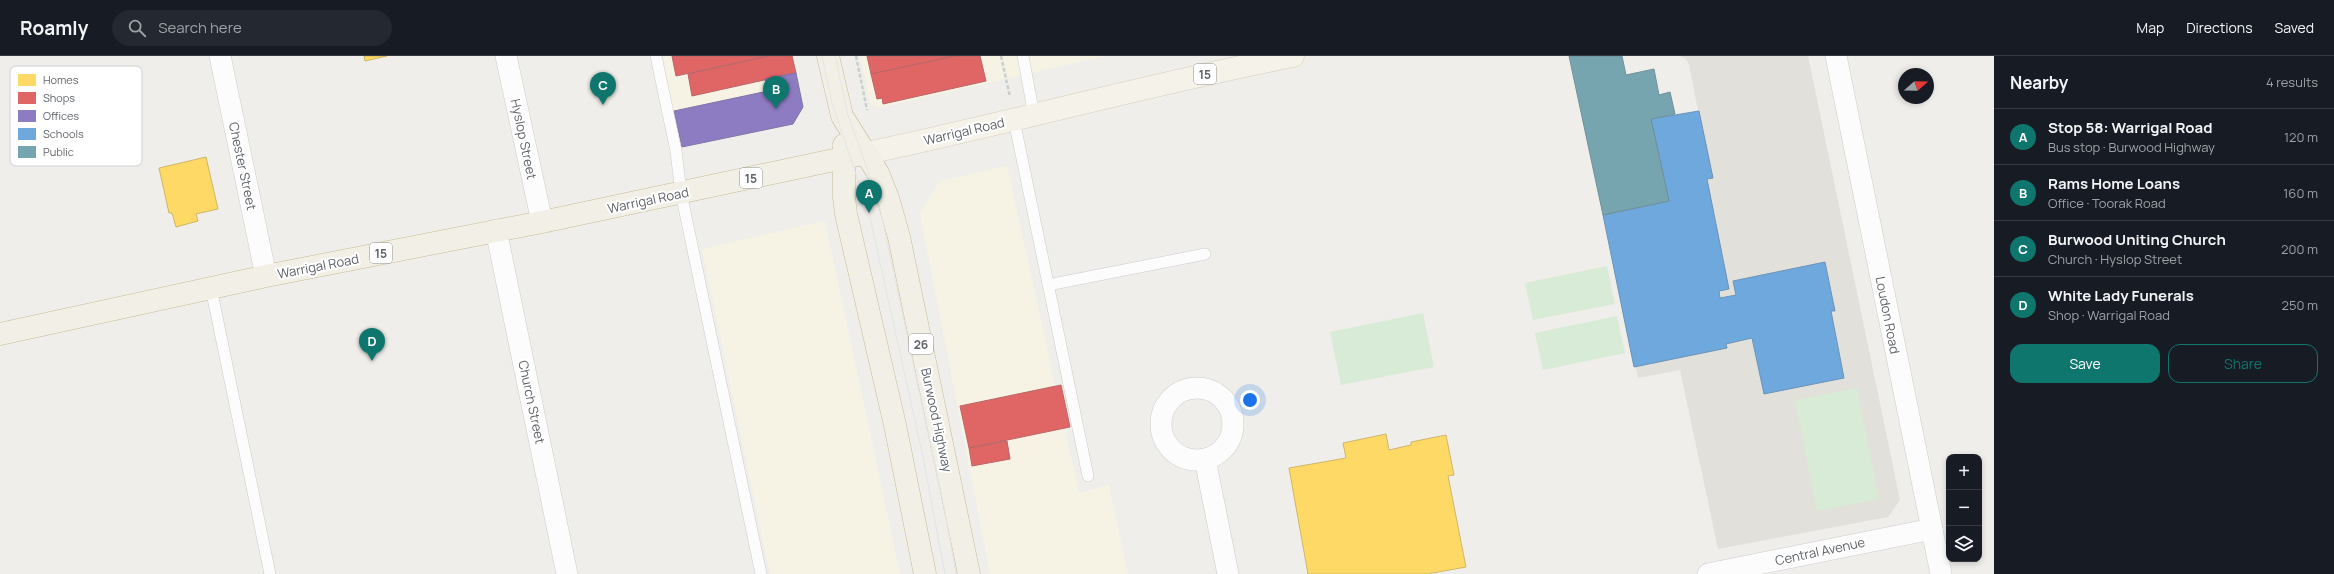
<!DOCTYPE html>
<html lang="en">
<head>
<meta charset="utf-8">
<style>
	:root { --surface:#171b24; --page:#242831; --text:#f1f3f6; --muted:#9ea1a6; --line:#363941; --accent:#0f766e }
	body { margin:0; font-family:Manrope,sans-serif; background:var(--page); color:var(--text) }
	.controls { position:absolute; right:12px; bottom:12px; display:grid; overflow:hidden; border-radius:8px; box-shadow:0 2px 6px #0003 }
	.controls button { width:36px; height:36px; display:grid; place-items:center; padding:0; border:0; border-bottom:1px solid var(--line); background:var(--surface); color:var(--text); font:20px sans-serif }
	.compass { position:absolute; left:1898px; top:12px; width:36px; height:36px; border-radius:50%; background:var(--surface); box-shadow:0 2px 6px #0003; rotate:70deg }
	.you { position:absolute; left:1250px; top:344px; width:14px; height:14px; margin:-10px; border:3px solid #fff; border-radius:50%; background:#1a73e8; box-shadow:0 0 0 6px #1a73e833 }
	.badge { display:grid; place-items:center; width:26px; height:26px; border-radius:50%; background:var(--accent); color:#fff; font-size:13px; font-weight:700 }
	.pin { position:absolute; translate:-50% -33px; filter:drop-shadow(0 1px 2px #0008) }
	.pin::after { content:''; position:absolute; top:21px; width:14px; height:12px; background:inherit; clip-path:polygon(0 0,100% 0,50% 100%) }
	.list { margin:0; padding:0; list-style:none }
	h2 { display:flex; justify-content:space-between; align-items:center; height:52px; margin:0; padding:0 16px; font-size:17px }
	h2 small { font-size:13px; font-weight:400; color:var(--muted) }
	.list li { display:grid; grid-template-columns:26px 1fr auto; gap:12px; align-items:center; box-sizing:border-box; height:56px; padding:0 16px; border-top:1px solid var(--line) }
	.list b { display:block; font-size:15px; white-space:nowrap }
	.list p { margin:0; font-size:13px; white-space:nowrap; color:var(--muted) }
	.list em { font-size:13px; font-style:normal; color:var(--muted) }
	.actions { display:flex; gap:8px; padding:12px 16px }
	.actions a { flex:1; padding:9px 0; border:1px solid var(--accent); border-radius:12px; text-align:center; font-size:14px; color:var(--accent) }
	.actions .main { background:var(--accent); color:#fff }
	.icon { flex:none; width:22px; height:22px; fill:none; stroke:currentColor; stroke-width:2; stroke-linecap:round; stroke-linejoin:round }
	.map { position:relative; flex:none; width:1994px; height:518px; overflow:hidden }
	header { display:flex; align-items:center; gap:24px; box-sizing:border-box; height:56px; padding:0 20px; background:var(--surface); border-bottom:1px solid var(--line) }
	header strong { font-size:19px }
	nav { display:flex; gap:22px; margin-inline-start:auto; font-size:14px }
	.search { width:280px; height:36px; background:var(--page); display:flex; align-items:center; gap:10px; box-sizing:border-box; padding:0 14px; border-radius:22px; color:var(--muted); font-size:15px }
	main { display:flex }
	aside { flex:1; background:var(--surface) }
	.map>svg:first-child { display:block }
	.commercial { fill:#f7f3e4 }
	.education { fill:#e2e0da }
	.green { fill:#d8ebd6 }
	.homes { fill:#ffd966; stroke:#cfb667 }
	.shops { fill:#e06666; stroke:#b96567 }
	.offices { fill:#8e7cc3; stroke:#8074a8 }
	.schools { fill:#6fa8dc; stroke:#6a93b9 }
	.public { fill:#76a5af; stroke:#6f919a }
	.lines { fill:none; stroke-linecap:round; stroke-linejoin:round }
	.service-casing { stroke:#cbcccc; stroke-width:12 }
	.minor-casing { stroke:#cbcccc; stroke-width:22 }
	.primary-casing { stroke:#d7ceb8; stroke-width:23 }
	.trunk-casing { stroke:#c8b996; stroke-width:23 }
	.path { stroke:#cacfcc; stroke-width:2.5; stroke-dasharray:4 2; stroke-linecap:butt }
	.service { stroke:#fdfcfc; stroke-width:11 }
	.minor { stroke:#fdfcfc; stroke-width:21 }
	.primary { stroke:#f4f2e9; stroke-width:22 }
	.trunk { stroke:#f2f0e6; stroke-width:22 }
	.tram { stroke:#e4e4e4; stroke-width:1 }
	.labels { text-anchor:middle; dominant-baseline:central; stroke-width:4; stroke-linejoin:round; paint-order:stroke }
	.shield { fill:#fff; stroke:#8f9295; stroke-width:1 }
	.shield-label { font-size:12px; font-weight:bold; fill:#5f6368 }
	.street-label { font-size:13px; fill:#5f6368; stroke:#fff }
	.key { fill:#fff; stroke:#cfd0d2; stroke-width:1 }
	.key-label { font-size:11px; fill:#5f6368 }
</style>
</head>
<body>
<header>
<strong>Roamly</strong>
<div class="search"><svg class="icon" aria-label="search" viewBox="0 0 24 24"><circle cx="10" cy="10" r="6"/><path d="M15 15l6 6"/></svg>Search here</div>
<nav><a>Map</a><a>Directions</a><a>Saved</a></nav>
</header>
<main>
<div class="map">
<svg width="1994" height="518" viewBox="0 0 1994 518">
	<rect width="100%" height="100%" fill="#efeeea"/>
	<g class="commercial">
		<polygon points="661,0 787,0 799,56 790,69 680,92"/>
		<polygon points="860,0 1105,0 878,52 870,47"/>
		<polygon points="1007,110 1079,437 1109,429 1128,518 990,518 920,157 940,125"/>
		<polygon points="825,165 900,518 770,518 702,193"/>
	</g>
	<polygon class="education" points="1680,0 1808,0 1900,444 1888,461 1718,493 1680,314 1638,322 1603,159 1669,145 1651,63 1698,55 1689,8 1685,2"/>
	<g class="green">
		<polygon points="1607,210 1615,248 1533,264 1525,227"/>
		<polygon points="1423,257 1434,311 1341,329 1330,276"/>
		<polygon points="1617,260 1625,297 1543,314 1535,277"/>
		<polygon points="1857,332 1879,443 1817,455 1795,344"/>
	</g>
	<g class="homes">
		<polygon points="364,0 387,0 365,5"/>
		<polygon points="206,101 218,153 196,158 198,165 176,171 172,157 169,157 159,112"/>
		<polygon points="1386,378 1389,394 1411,389 1411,386 1446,379 1454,419 1448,420 1466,511 1427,518 1308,518 1289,412 1346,402 1343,387"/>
	</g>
	<g class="shops">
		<polygon points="672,0 769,0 676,20"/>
		<polygon points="769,0 792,0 796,17 692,40 688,18"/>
		<polygon points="867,0 955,0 871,18"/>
		<polygon points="955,0 980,0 986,25 883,48 882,42 877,43 871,18"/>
		<polygon points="1061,329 1070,371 969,392 960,350"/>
		<polygon points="1007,385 1010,403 972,410 969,392"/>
	</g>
	<polygon class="offices" points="796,17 803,51 793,68 682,91 674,55 768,35 765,23"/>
	<polygon class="schools" points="1699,55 1713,122 1707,123 1729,233 1719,235 1720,242 1736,239 1733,225 1825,206 1835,255 1831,255 1844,322 1764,338 1752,282 1726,288 1727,292 1634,311 1603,159 1669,145 1651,63"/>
	<polygon class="public" points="1569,0 1622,0 1626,19 1654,13 1659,39 1670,36 1675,58 1651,63 1669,145 1603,159"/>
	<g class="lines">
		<g class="service-casing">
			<g id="service">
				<polyline points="656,0 676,95 681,137 761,518"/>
				<polyline points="1023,0 1034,59"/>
				<polyline points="1014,64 1088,420"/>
				<polyline points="1048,229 1205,198"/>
				<polyline points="211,232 270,518"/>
			</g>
		</g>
		<g class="minor-casing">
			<g id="minor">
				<polyline points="220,0 266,220"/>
				<polyline points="506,0 542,166"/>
				<polyline points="1836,0 1941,518"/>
				<polyline points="496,174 567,518"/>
				<circle cx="1197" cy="368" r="36"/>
				<polyline points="1205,403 1228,518"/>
				<polyline points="1708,518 1932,473"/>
			</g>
		</g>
		<g class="primary-casing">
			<path id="primary" d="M867,97C1010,67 1150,28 1293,0"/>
		</g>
		<g class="trunk-casing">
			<g id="trunk">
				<polyline points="828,0 842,60 878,117 888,142 899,181 969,518"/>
				<polyline points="844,89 844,141 846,158 895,369 925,518"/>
				<polyline points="0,278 266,220 542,166 867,97"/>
			</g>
		</g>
		<g class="path">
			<polyline points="856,0 867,54"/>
			<polyline points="1001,0 1010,41"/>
		</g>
		<use href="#service" class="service"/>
		<use href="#minor" class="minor"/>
		<use href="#primary" class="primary"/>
		<use href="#trunk" class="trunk"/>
		<g class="tram">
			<polyline points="822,0 832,47 869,157 923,401 945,518"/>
			<polyline points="835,0 848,59 878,143 945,456 956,518"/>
		</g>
	</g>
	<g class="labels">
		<g class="shield">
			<rect x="1194" y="8" width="22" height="20" rx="3"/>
			<rect x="740" y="112" width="22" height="20" rx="3"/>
			<rect x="370" y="187" width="22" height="20" rx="3"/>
			<rect x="909" y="278" width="24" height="20" rx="3"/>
		</g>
		<g class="shield-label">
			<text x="1205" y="18">15</text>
			<text x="751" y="122">15</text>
			<text x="381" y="197">15</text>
			<text x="921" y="288">26</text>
		</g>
		<g class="street-label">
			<text transform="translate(964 75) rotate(-13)">Warrigal Road</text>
			<text transform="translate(524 83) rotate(78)">Hyslop Street</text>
			<text transform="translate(243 110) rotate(78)">Chester Street</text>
			<text transform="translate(648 144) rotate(-12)">Warrigal Road</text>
			<text transform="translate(318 210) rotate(-11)">Warrigal Road</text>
			<text transform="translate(1888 259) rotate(79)">Loudon Road</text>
			<text transform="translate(532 346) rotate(78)">Church Street</text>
			<text transform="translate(937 364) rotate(78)">Burwood Highway</text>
			<text transform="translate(1820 495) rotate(-12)">Central Avenue</text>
		</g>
	</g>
	<rect x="10" y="10" width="132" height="100" rx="6" class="key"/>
	<rect x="18" y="18" width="18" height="12" fill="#ffd966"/>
	<rect x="18" y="36" width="18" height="12" fill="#e06666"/>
	<rect x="18" y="54" width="18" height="12" fill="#8e7cc3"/>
	<rect x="18" y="72" width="18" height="12" fill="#6fa8dc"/>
	<rect x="18" y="90" width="18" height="12" fill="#76a5af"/>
	<g class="key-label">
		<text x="43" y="28">Homes</text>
		<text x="43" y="46">Shops</text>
		<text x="43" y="64">Offices</text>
		<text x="43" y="82">Schools</text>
		<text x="43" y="100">Public</text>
	</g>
</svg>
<div class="controls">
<button>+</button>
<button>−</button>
<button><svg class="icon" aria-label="layers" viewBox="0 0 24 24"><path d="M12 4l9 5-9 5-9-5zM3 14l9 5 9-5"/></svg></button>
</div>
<svg class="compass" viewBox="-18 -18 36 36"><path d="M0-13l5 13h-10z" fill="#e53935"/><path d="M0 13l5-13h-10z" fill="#9ea1a6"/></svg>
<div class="you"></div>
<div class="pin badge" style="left:869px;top:157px">A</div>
<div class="pin badge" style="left:776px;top:53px">B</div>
<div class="pin badge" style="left:603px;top:49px">C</div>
<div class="pin badge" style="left:372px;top:305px">D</div>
</div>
<aside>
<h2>Nearby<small>4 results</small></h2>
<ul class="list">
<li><span class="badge">A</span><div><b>Stop 58: Warrigal Road</b><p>Bus stop · Burwood Highway</p></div><em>120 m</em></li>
<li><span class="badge">B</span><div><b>Rams Home Loans</b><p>Office · Toorak Road</p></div><em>160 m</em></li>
<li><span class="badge">C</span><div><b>Burwood Uniting Church</b><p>Church · Hyslop Street</p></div><em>200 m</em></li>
<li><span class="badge">D</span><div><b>White Lady Funerals</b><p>Shop · Warrigal Road</p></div><em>250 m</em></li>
</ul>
<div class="actions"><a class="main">Save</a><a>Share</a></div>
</aside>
</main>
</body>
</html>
